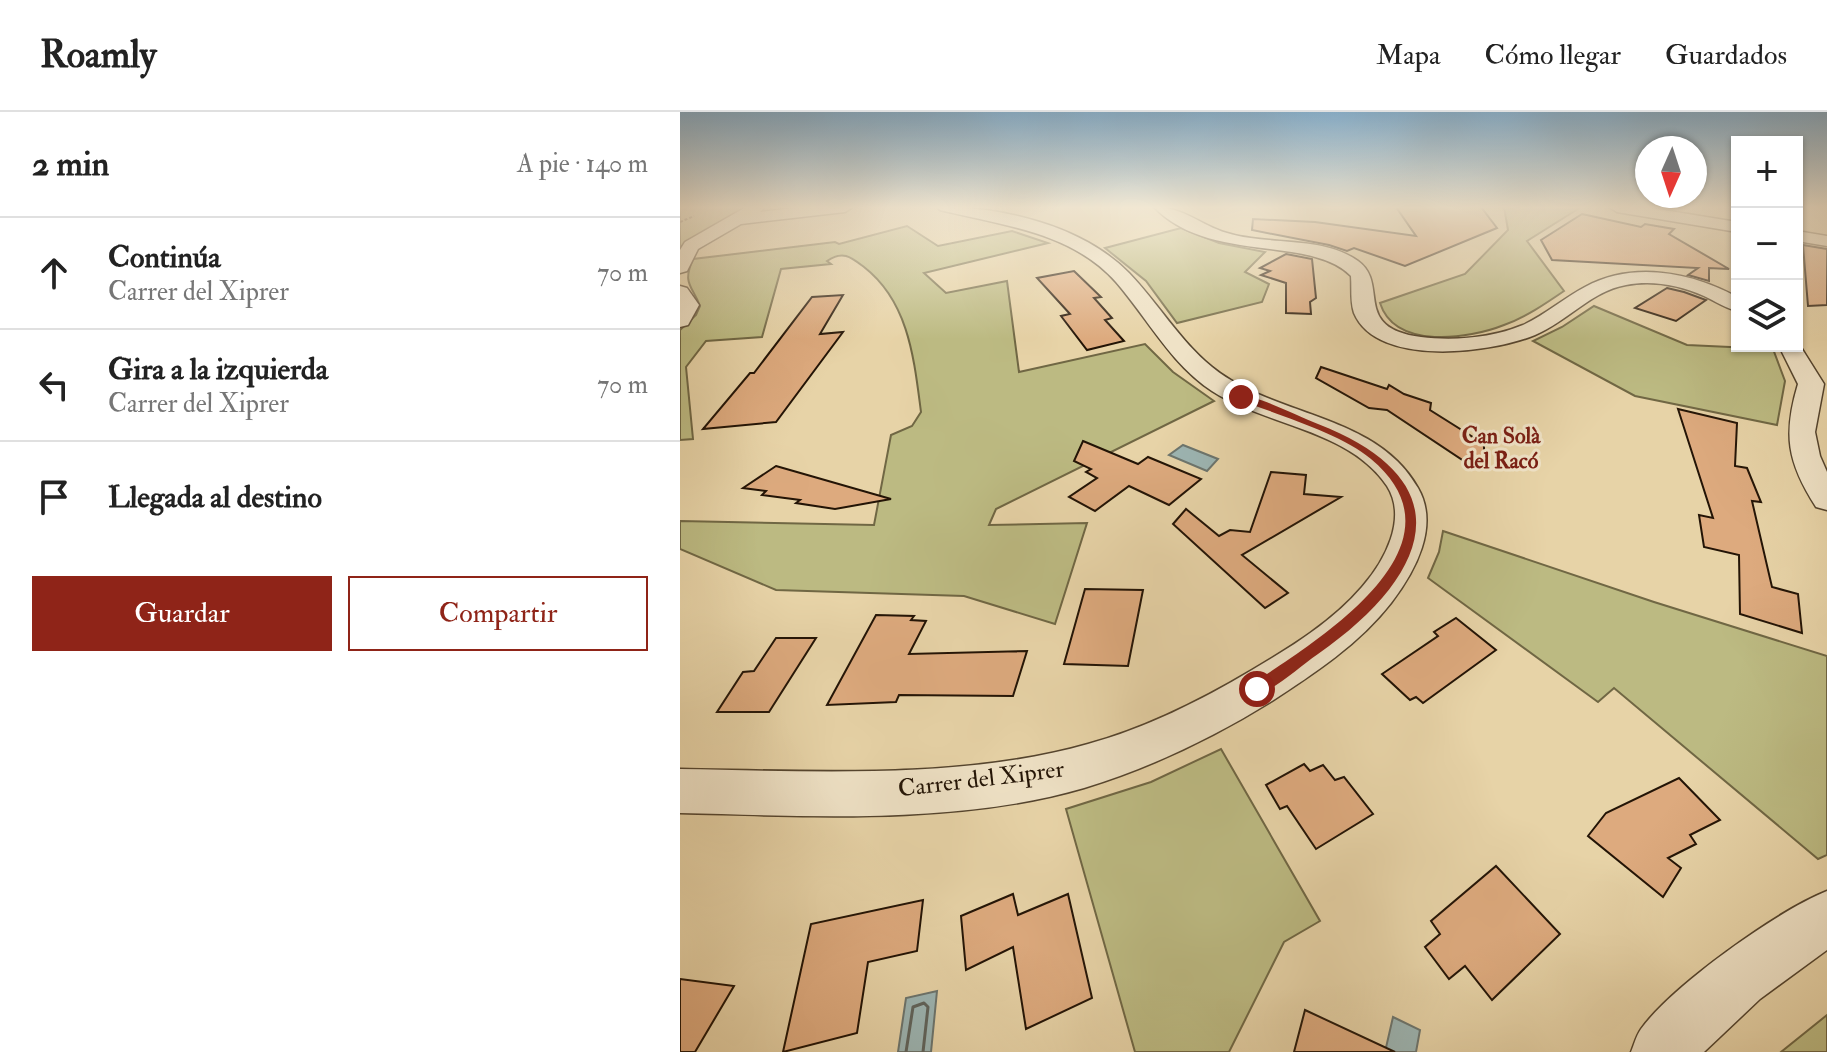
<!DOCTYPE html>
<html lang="es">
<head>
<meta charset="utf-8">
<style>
	:root { --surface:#fff; --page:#f2f2f2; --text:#222; --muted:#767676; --line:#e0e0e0; --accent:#8f2418 }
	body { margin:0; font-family:"IM FELL Double Pica",serif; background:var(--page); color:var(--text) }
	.controls { position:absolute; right:24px; top:24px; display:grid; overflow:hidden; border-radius:0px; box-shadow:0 2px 6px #0004 }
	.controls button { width:72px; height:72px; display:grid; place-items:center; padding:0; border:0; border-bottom:2px solid var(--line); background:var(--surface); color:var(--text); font:40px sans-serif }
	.compass { position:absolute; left:955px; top:24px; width:72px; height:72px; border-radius:50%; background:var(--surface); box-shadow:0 2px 6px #0004; rotate:183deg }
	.stop { position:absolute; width:24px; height:24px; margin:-18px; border:6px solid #8f2418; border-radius:50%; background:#fff }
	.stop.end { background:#8f2418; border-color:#fff; box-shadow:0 2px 8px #0008 }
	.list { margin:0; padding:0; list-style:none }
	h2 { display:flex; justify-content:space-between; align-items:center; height:104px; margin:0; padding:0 32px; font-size:34px }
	h2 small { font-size:26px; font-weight:400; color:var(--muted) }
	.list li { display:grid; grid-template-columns:52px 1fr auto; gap:24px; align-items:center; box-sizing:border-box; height:112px; padding:0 32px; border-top:2px solid var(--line) }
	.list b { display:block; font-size:30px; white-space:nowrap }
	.list p { margin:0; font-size:26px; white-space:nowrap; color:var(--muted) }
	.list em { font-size:26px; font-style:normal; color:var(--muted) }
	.actions { display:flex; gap:16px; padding:24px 32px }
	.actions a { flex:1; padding:18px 0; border:2px solid var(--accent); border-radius:0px; text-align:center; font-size:28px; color:var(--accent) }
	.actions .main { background:var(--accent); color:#fff }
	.icon { flex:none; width:44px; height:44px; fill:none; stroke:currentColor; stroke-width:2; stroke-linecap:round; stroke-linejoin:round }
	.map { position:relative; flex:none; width:1147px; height:940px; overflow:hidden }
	header { display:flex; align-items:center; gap:48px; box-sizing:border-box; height:112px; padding:0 40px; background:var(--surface); border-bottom:2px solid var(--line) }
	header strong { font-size:38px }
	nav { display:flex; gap:44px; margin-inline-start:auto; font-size:28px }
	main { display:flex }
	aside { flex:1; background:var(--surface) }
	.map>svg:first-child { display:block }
	.green { fill:#bcba82; stroke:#706744; stroke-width:2 }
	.water { fill:#9cb5b3; stroke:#6c756e; stroke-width:2 }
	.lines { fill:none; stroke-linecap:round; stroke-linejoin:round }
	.shore { stroke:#60645c; stroke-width:3 }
	.building { fill:#ddaa7e; stroke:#231406; stroke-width:2 }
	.street-casing { stroke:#54442e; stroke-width:3 }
	.path { stroke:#231406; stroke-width:2; stroke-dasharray:3 2; stroke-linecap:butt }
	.street { fill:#efe2c6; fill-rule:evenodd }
	.route { fill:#8f2418 }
	.labels { text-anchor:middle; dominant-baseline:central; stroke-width:6; stroke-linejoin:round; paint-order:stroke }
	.far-neighbourhood-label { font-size:22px; font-weight:bold; fill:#7a1f14; stroke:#efe2c6 }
	.street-label { font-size:24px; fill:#231406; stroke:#efe2c6 }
</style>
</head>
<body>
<header>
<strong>Roamly</strong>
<nav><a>Mapa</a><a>Cómo llegar</a><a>Guardados</a></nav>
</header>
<main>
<aside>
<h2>2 min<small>A pie · 140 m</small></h2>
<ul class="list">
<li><svg class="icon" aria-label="ahead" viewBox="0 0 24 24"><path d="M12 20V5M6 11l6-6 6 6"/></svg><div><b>Continúa</b><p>Carrer del Xiprer</p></div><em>70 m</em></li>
<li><svg class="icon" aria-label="left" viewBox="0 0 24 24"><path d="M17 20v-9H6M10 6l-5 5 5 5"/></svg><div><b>Gira a la izquierda</b><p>Carrer del Xiprer</p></div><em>70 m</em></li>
<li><svg class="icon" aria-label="arrive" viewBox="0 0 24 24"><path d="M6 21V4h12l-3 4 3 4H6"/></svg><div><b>Llegada al destino</b></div></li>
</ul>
<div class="actions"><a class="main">Guardar</a><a>Compartir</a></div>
</aside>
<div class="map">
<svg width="1147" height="940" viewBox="0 0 1147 940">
	<rect width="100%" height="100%" fill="#e7d3a7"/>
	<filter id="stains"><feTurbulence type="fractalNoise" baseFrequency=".0025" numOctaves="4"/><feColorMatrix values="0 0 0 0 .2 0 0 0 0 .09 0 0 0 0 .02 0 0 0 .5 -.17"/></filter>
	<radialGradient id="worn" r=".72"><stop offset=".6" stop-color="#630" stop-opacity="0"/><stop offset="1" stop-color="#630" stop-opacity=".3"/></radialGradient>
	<g class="green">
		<polygon points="0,95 68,95 0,135"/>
		<path d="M824,95H901L847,129L884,179C865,192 846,205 824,213C789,227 715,238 700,191L785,162L828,118Z"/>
		<path d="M227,114L258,134L332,119L368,131L244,161L266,181L327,169L339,260L465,232L493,260L534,289L316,397L309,413L407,411L375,512L284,484L96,478L0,437V409L194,413L211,323L232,314L241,300C234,247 229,190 184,155C171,145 163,138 147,149L151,152L101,157L82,225L26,229L6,255L13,327L0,328V218L16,203L20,194C12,173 2,172 13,147L155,130L159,132Z"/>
		<polygon points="501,116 539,131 585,140 565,160 589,172 582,190 497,211 466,169 425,136"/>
		<polygon points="914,194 1007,233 1093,237 1105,269 1097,313 955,284 853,229 882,215"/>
		<polygon points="763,419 974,490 1147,544 1147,743 1138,747 934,576 918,590 748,466 759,440"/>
		<polygon points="541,637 640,809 604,830 549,940 455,940 386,697 471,670"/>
		<polygon points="1147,903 1147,940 1101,940"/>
	</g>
	<g class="water">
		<polygon points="503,333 538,347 527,359 489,343"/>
		<polygon points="257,879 251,940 218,940 226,886"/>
		<polygon points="713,905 740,918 736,940 705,940"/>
	</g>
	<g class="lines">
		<polyline class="shore" points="226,940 233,895 244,891 248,895 243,940"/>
	</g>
	<g class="building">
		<polygon points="716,95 801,95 817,116 725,154 674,136 667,139 649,133 572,118 573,107 635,110 736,124"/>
		<polygon points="902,102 961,115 965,112 994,117 989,122 1049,157 1029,156 1029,169 1008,163 1018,156 872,148 861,128"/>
		<polygon points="1123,133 1147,137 1147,193 1128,194"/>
		<polygon points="606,142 632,147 636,186 630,190 631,202 606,201 606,171 581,163 590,159 580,156"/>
		<polygon points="394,159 421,185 414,186 432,206 425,208 444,229 407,238 381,204 390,202 357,166"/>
		<polygon points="987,176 1004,180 1026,188 996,209 955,196"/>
		<polygon points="163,183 140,222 163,220 96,310 23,317 70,261 74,261 132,185"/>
		<polygon points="641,255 707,277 709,273 724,282 751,291 750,298 804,332 804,346 790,353 707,298 689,296 636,266"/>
		<polygon points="998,297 1057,311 1055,354 1067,356 1081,390 1072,389 1092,475 1118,482 1122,521 1060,502 1059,443 1024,435 1019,403 1033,406"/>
		<polygon points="403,329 458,352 468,345 521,367 489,393 449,374 415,399 389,385 417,366 406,360 411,357 394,349"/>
		<polygon points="96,354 211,387 155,397 116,391 120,388 82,383 86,379 63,376"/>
		<polygon points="591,360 626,363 624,382 661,385 562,443 608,481 585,496 493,412 506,397 539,424 550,418 570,420"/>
		<polygon points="405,477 463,478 448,554 384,552"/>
		<polygon points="196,503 234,504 231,508 246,509 229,542 347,539 333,584 219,583 216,590 147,593"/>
		<polygon points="776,506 816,538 743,591 736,585 730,588 702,562 758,524 754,520"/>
		<polygon points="96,526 136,526 89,600 37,600 63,560 74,559"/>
		<polygon points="624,652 630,659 643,653 655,668 664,665 693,702 636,737 607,694 600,697 586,673"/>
		<polygon points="999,666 1040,708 1010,723 1016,732 988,746 1001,756 983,785 908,724 926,701"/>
		<polygon points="816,754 880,822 812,888 785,854 769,867 745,835 760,822 751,809"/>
		<polygon points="333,782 338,803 388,782 412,886 346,917 333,835 286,858 281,804"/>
		<polygon points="243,788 237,839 188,850 177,921 103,940 131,812"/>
		<polygon points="0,867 54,874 15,940 0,940"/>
		<polygon points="625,898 715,940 614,940"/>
	</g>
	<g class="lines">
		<g class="street-casing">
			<g id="street">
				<polygon points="66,95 85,95 80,100 123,95 173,95 165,100 61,112 18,137 7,159 0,161 0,138 5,130"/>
				<path d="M257,95C321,94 403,114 449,161C478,191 499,228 532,255C593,305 696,301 738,376C760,414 735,460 711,491C679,532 635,561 592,589C534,625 470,656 404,676C278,713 130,704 0,701V657C129,659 283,668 408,632C466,616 520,589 572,558C611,535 652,510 682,475C704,450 728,407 707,374C669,317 586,314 532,279C491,252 468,207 436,170C392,120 321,113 260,98Z"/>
				<path d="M474,95C504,95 520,113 547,121C588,134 642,123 678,149C710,172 671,216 741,225C773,229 812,226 843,213C865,203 884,186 905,175C953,149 1011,160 1057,185V199C1045,196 1035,189 1024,184C999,173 972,168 946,173C911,179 887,210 855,223C812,241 697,256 674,201C670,189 672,176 671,164C632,123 528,152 474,95Z"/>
				<polygon points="929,95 965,95 1057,110 1057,120 937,100"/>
				<polygon points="1117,119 1147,124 1147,134 1117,129"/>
				<polygon points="0,174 7,176 19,193 8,213 0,215"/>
				<path d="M1117,229L1144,272L1135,320L1140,344L1147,360V398L1136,395C1107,350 1103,322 1118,272L1099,234H1117Z"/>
				<path d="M1147,779V838L1080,887L1024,940H951C954,933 956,924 961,917C992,874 1097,799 1147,779Z"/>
			</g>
		</g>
		<polyline class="path" points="0,110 14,104"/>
		<use href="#street" class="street"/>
	</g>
	<linearGradient id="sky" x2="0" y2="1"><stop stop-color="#89b4d3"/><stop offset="0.42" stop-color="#f4ebd7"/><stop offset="1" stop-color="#f4ebd7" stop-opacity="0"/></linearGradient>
	<rect width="1147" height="227" fill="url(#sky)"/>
	<path class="route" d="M557,283C578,283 617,304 638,312C789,371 747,466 638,542C619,555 599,575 577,583L572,581V572C636,529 795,434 691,347C661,321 595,302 557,287Z"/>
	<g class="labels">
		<g class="far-neighbourhood-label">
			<text x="821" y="324">Can Solà<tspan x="821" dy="25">del Racó</tspan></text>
		</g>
		<g class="street-label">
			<text transform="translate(301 667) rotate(-7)">Carrer del Xiprer</text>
		</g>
	</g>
	<rect width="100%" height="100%" filter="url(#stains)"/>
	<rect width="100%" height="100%" fill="url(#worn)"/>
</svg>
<div class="controls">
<button>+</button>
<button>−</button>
<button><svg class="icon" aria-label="layers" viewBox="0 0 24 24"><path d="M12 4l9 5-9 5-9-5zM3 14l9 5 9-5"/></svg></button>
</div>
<svg class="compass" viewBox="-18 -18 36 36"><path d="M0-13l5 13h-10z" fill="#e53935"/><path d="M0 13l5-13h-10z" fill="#767676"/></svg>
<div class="stop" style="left:577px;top:577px"></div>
<div class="stop end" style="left:561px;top:285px"></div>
</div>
</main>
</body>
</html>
